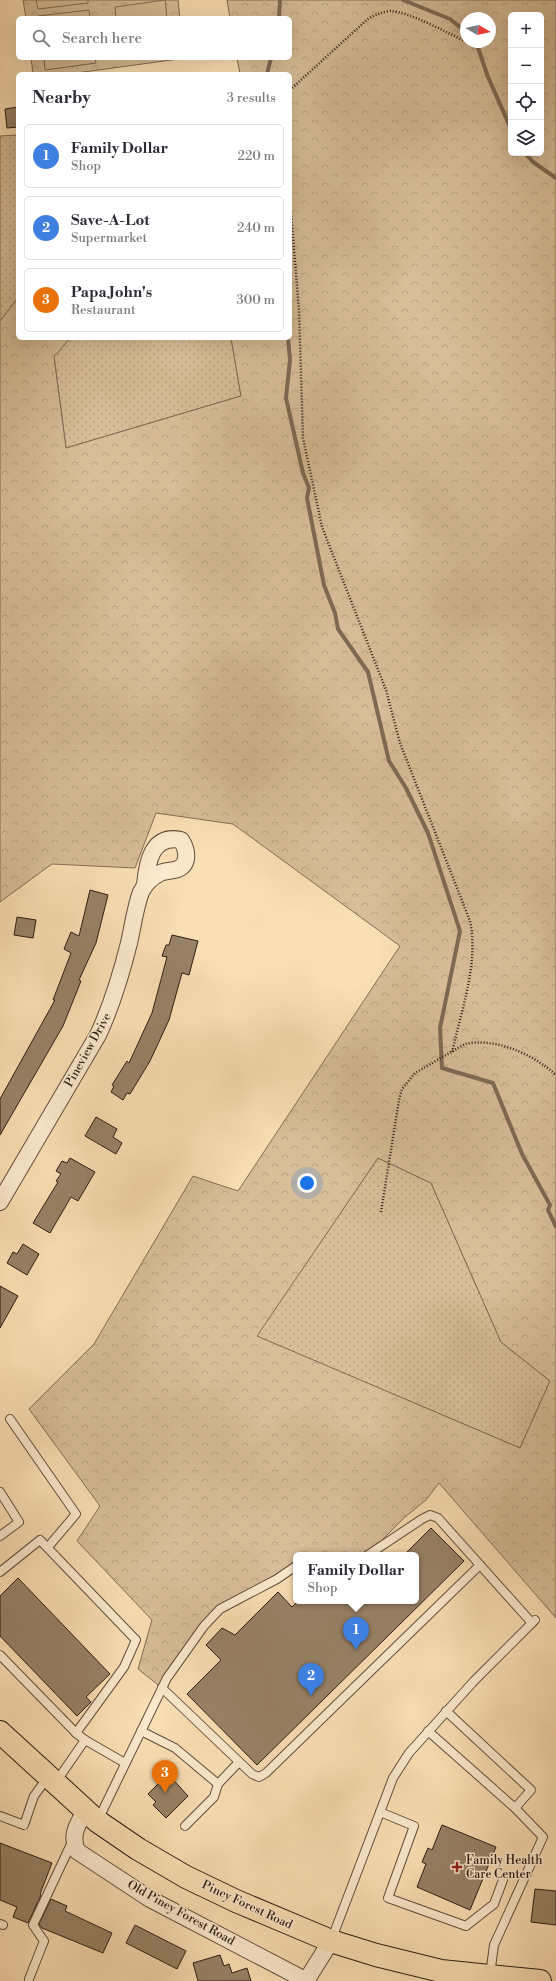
<!DOCTYPE html>
<html lang="en">
<head>
<meta charset="utf-8">
<style>
	:root { --surface:#fff; --page:#f2f2f3; --text:#2b2b33; --muted:#7c7c81; --line:#e1e1e2; --accent:#8f2418 }
	body { margin:0; font-family:"Libre Bodoni",serif; background:var(--page); color:var(--text) }
	.controls { position:absolute; right:12px; top:12px; display:grid; overflow:hidden; border-radius:6px; box-shadow:0 4px 16px #0002 }
	.controls button { width:36px; height:36px; display:grid; place-items:center; padding:0; border:0; border-bottom:1px solid var(--line); background:var(--surface); color:var(--text); font:20px sans-serif }
	.compass { position:absolute; left:460px; top:12px; width:36px; height:36px; border-radius:50%; background:var(--surface); box-shadow:0 4px 16px #0002; rotate:99deg }
	.you { position:absolute; left:307px; top:1183px; width:14px; height:14px; margin:-10px; border:3px solid #fff; border-radius:50%; background:#1a73e8; box-shadow:0 0 0 6px #1a73e833 }
	.badge { display:grid; place-items:center; width:26px; height:26px; border-radius:50%; background:var(--accent); color:#fff; font-size:13px; font-weight:700 }
	.pin { position:absolute; translate:-50% -33px; filter:drop-shadow(0 1px 2px #0008) }
	.pin::after { content:''; position:absolute; top:21px; width:14px; height:12px; background:inherit; clip-path:polygon(0 0,100% 0,50% 100%) }
	.popup { position:absolute; left:293px; top:1552px; width:126px; height:52px; box-sizing:border-box; display:grid; place-content:center; border-radius:6px; background:var(--surface); filter:drop-shadow(0 1px 3px #0005); font-size:13px; white-space:nowrap; color:var(--muted) }
	.popup b { font-size:15px; color:var(--text) }
	.popup::after { content:''; position:absolute; left:50%; top:100%; margin-left:-8px; border:8px solid transparent; border-top-color:var(--surface) }
	.list { margin:0; padding:0; list-style:none }
	h2 { display:flex; justify-content:space-between; align-items:center; height:52px; margin:0; padding:0 16px; font-size:17px }
	h2 small { font-size:13px; font-weight:400; color:var(--muted) }
	.list li { display:grid; grid-template-columns:26px 1fr auto; gap:12px; align-items:center; box-sizing:border-box; height:64px; margin:0 8px 8px; padding:0 8px; border:1px solid var(--line); border-radius:6px }
	.list b { display:block; font-size:15px; white-space:nowrap }
	.list p { margin:0; font-size:13px; white-space:nowrap; color:var(--muted) }
	.list em { font-size:13px; font-style:normal; color:var(--muted) }
	.icon { flex:none; width:22px; height:22px; fill:none; stroke:currentColor; stroke-width:2; stroke-linecap:round; stroke-linejoin:round }
	.map { position:relative; flex:none; width:556px; height:1981px; overflow:hidden }
	.search { position:absolute; background:var(--surface); box-shadow:0 4px 16px #0002; left:16px; top:16px; width:276px; height:44px; display:flex; align-items:center; gap:10px; box-sizing:border-box; padding:0 14px; border-radius:6px; color:var(--muted); font-size:15px }
	.panel { position:absolute; background:var(--surface); box-shadow:0 4px 16px #0002; left:16px; top:72px; width:276px; height:268px; border-radius:6px }
	.map>svg:first-child { display:block }
	.grass { fill:url(#grass-dots); stroke:#826e56 }
	.forest { fill:url(#forest-crowns); stroke:#826e56; fill-rule:evenodd }
	.pitch { fill:#d8be99; stroke:#826e56 }
	.lines { fill:none; stroke-linecap:round; stroke-linejoin:round }
	.stream { stroke:#7e6a54; stroke-width:4 }
	.building { fill:#988267; stroke:#2c1d14 }
	.lane-casing { stroke:#604e3c; stroke-width:10 }
	.street-casing { stroke:#604e3c; stroke-width:18 }
	.primary-casing { stroke:#2c1d14; stroke-width:24 }
	.path { stroke:#2c1d14; stroke-width:2.5; stroke-dasharray:1 2; stroke-linecap:butt }
	.lane { stroke:#fceace; stroke-width:8 }
	.street { stroke:#fceace; stroke-width:16 }
	.primary { stroke:#fbdfb4; stroke-width:22 }
	.poi-dot { fill:#8f2418; stroke:#fceace; stroke-width:1.5 }
	.labels { text-anchor:middle; dominant-baseline:central; stroke-width:3; stroke-linejoin:round; paint-order:stroke }
	.street-label { font-size:12px; fill:#2c1d14; stroke:#fceace }
	.poi-label { font-size:12px; fill:#2c1d14; stroke:#fceace; text-anchor:start }
</style>
</head>
<body>
<div class="map">
<svg width="556" height="1981" viewBox="0 0 556 1981">
	<defs>
		<pattern id="grass-dots" width="8" height="8" patternUnits="userSpaceOnUse"><rect width="8" height="8" fill="#d8be99"/><path d="M2 2h.1M6 6h.1" fill="none" stroke="#baa383" stroke-width="1.8" stroke-linecap="round"/></pattern>
		<pattern id="forest-crowns" width="20" height="18" patternUnits="userSpaceOnUse"><rect width="20" height="18" fill="#d8be99"/><path d="M2 6a3 3 0 1 1 6 0M12 15a3 3 0 1 1 6 0" fill="none" stroke="#baa383"/></pattern>
	</defs>
	<rect width="100%" height="100%" fill="#fbdfb4"/>
	<filter id="stains"><feTurbulence type="fractalNoise" baseFrequency=".005" numOctaves="4"/><feColorMatrix values="0 0 0 0 .2 0 0 0 0 .09 0 0 0 0 .02 0 0 0 .5 -.17"/></filter>
	<radialGradient id="worn" r=".72"><stop offset=".6" stop-color="#630" stop-opacity="0"/><stop offset="1" stop-color="#630" stop-opacity=".3"/></radialGradient>
	<g class="grass">
		<polygon points="18,135 18,298 0,321 0,136"/>
		<polygon points="70,338 231,338 241,396 66,448 54,356"/>
		<polygon points="378,1158 431,1183 501,1342 550,1381 520,1448 256,1336"/>
	</g>
	<g class="forest">
		<polygon points="23,0 178,0 180,18 26,18"/>
		<path d="M227,0H556V1618L439,1483L426,1500L405,1517L367,1555H296V1566L220,1609L162,1688L138,1669L152,1620L77,1541L100,1506L29,1409L94,1344L193,1176L238,1191L400,946L233,824L156,813L135,868L52,864L0,902V321L18,298V338H70L54,357L66,448L241,396L231,338H290V74H240L237,58H290V18H230ZM511,15H541V153H511ZM466,18H490V42H466ZM378,1158L431,1183L501,1342L550,1381L520,1448L257,1336Z"/>
		<polygon points="31,58 186,58 69,74 33,74"/>
	</g>
	<g class="pitch">
		<polygon points="36,0 88,0 88,3 38,9"/>
		<polygon points="165,0 167,18 116,18 115,7"/>
		<polygon points="89,10 90,18 39,18 38,16"/>
		<polygon points="44,58 95,58 96,63 45,70"/>
	</g>
	<g class="lines">
		<g class="stream">
			<polyline points="403,0 450,19 466,32"/>
			<polyline points="279,18 280,0"/>
			<polyline points="476,42 488,77 511,129"/>
			<polyline points="267,74 271,58"/>
			<polyline points="525,153 533,162 556,178"/>
			<polyline points="288,338 290,360 286,398 303,473 309,488 307,498 324,585 335,613 338,629 368,672 389,761 406,788 428,833 460,931 440,1028 442,1068 493,1083 522,1154 550,1205 548,1210 556,1227"/>
		</g>
	</g>
	<g class="building">
		<polygon points="18,107 18,127 7,128 5,109"/>
		<polygon points="90,890 108,895 96,943 79,980 81,981 63,1026 0,1135 0,1099 55,1000 53,1000 71,953 64,949 71,932 79,936"/>
		<polygon points="17,917 36,920 33,938 14,935"/>
		<polygon points="172,935 198,941 189,975 182,973 169,1020 150,1061 130,1094 127,1093 123,1100 111,1092 114,1086 112,1085 127,1061 129,1063 152,1013 167,957 162,956 166,945 169,945"/>
		<polygon points="96,1117 117,1129 113,1137 122,1143 116,1154 85,1136"/>
		<polygon points="70,1158 95,1172 78,1201 71,1197 50,1233 33,1223 58,1182 56,1181 61,1174 56,1171 62,1161 67,1163"/>
		<polygon points="23,1244 39,1254 27,1275 7,1263 13,1252 17,1254"/>
		<polygon points="0,1286 18,1296 0,1328"/>
		<polygon points="431,1528 464,1561 257,1765 187,1694 221,1660 206,1645 222,1628 235,1635 278,1592 292,1607 298,1601 416,1601 416,1555 404,1555"/>
		<polygon points="18,1578 110,1674 86,1697 91,1702 77,1716 0,1636 0,1596"/>
		<polygon points="168,1774 188,1796 166,1818 153,1805 156,1802 148,1794"/>
		<polygon points="442,1825 496,1847 470,1910 417,1887 426,1864 422,1862 428,1848 432,1850"/>
		<polygon points="0,1843 52,1863 40,1894 41,1895 28,1923 13,1917 17,1907 0,1900"/>
		<polygon points="535,1889 556,1891 556,1925 531,1922"/>
		<polygon points="51,1899 67,1906 65,1911 112,1933 103,1953 42,1928 39,1924"/>
		<polygon points="135,1925 186,1951 177,1969 126,1943"/>
		<polygon points="220,1955 224,1966 229,1964 232,1973 247,1968 251,1981 198,1981 193,1963"/>
	</g>
	<g class="lines">
		<g class="lane-casing">
			<g id="lane">
				<polyline points="10,1419 76,1514 48,1547"/>
				<polyline points="0,1492 19,1522 0,1536"/>
				<polyline points="368,1555 422,1519 430,1515 438,1518 532,1623"/>
				<polyline points="0,1572 40,1540 136,1640 124,1667 76,1733"/>
				<polyline points="0,1655 76,1733 85,1740 56,1782"/>
				<polyline points="162,1688 252,1774 259,1777 266,1773 480,1565"/>
				<polyline points="141,1731 175,1748 218,1784 239,1762"/>
				<polyline points="428,1731 515,1808 531,1790 446,1711"/>
				<polyline points="85,1740 125,1763"/>
				<polyline points="380,1812 414,1826 388,1898 466,1926 494,1904 503,1880"/>
				<polyline points="0,1816 24,1825 34,1796 48,1777"/>
				<polyline points="98,1820 167,1678 204,1626 220,1609 277,1579 296,1566"/>
				<polyline points="185,1826 214,1797 218,1784"/>
				<polyline points="0,1924 3,1925"/>
				<polyline points="331,1941 393,1778 409,1753 474,1681 535,1620"/>
				<polyline points="490,1975 494,1945 543,1837 515,1808"/>
				<polyline points="29,1979 44,1941 33,1925 72,1842"/>
			</g>
		</g>
		<g class="street-casing">
			<g id="street">
				<path d="M0,1202L98,1035C112,1005 121,975 129,943C133,926 135,908 141,892C145,884 152,877 160,873C165,871 172,871 178,869C190,863 187,849 181,840C152,834 147,862 145,885"/>
				<path d="M86,1809C78,1824 70,1834 77,1851L150,1899L307,1981"/>
				<polyline points="306,1981 331,1941"/>
			</g>
		</g>
		<g class="primary-casing">
			<polyline id="primary" points="0,1732 97,1821 138,1849 186,1877 236,1901 331,1941 376,1955 441,1971 540,1981"/>
		</g>
		<g class="path">
			<path d="M290,90L369,18C376,15 382,12 390,11C408,11 447,33 465,41"/>
			<path d="M290,201L299,310L303,438L322,527L386,690L400,743L470,921C479,964 461,1010 452,1053"/>
			<path d="M381,1212L399,1100L402,1089L415,1073L465,1044C496,1037 534,1055 556,1075"/>
		</g>
		<use href="#lane" class="lane"/>
		<use href="#street" class="street"/>
		<use href="#primary" class="primary"/>
	</g>
	<path class="poi-dot" d="M455 1861h4v4h4v4h-4v4h-4v-4h-4v-4h4z"/>
	<g class="labels">
		<g class="street-label">
			<text transform="translate(88 1050) rotate(-61)">Pineview Drive</text>
			<text transform="translate(247 1905) rotate(25)">Piney Forest Road</text>
			<text transform="translate(181 1913) rotate(29)">Old Piney Forest Road</text>
		</g>
		<g class="poi-label">
			<text x="466" y="1860">Family Health<tspan x="466" dy="14">Care Center</tspan></text>
		</g>
	</g>
	<rect width="100%" height="100%" filter="url(#stains)"/>
	<rect width="100%" height="100%" fill="url(#worn)"/>
</svg>
<div class="controls">
<button>+</button>
<button>−</button>
<button><svg class="icon" aria-label="locate" viewBox="0 0 24 24"><circle cx="12" cy="12" r="6"/><path d="M12 2v4M12 18v4M2 12h4M18 12h4"/></svg></button>
<button><svg class="icon" aria-label="layers" viewBox="0 0 24 24"><path d="M12 4l9 5-9 5-9-5zM3 14l9 5 9-5"/></svg></button>
</div>
<svg class="compass" viewBox="-18 -18 36 36"><path d="M0-13l5 13h-10z" fill="#e53935"/><path d="M0 13l5-13h-10z" fill="#7c7c81"/></svg>
<div class="you"></div>
<div class="pin badge" style="left:356px;top:1650px;background:#3f7fe0">1</div>
<div class="popup"><b>Family Dollar</b>Shop</div>
<div class="pin badge" style="left:311px;top:1696px;background:#3f7fe0">2</div>
<div class="pin badge" style="left:165px;top:1793px;background:#e8710a">3</div>
<div class="search"><svg class="icon" aria-label="search" viewBox="0 0 24 24"><circle cx="10" cy="10" r="6"/><path d="M15 15l6 6"/></svg>Search here</div>
<section class="panel">
<h2>Nearby<small>3 results</small></h2>
<ul class="list">
<li><span class="badge" style="background:#3f7fe0">1</span><div><b>Family Dollar</b><p>Shop</p></div><em>220 m</em></li>
<li><span class="badge" style="background:#3f7fe0">2</span><div><b>Save-A-Lot</b><p>Supermarket</p></div><em>240 m</em></li>
<li><span class="badge" style="background:#e8710a">3</span><div><b>Papa John's</b><p>Restaurant</p></div><em>300 m</em></li>
</ul>
</section>
</div>
</body>
</html>
